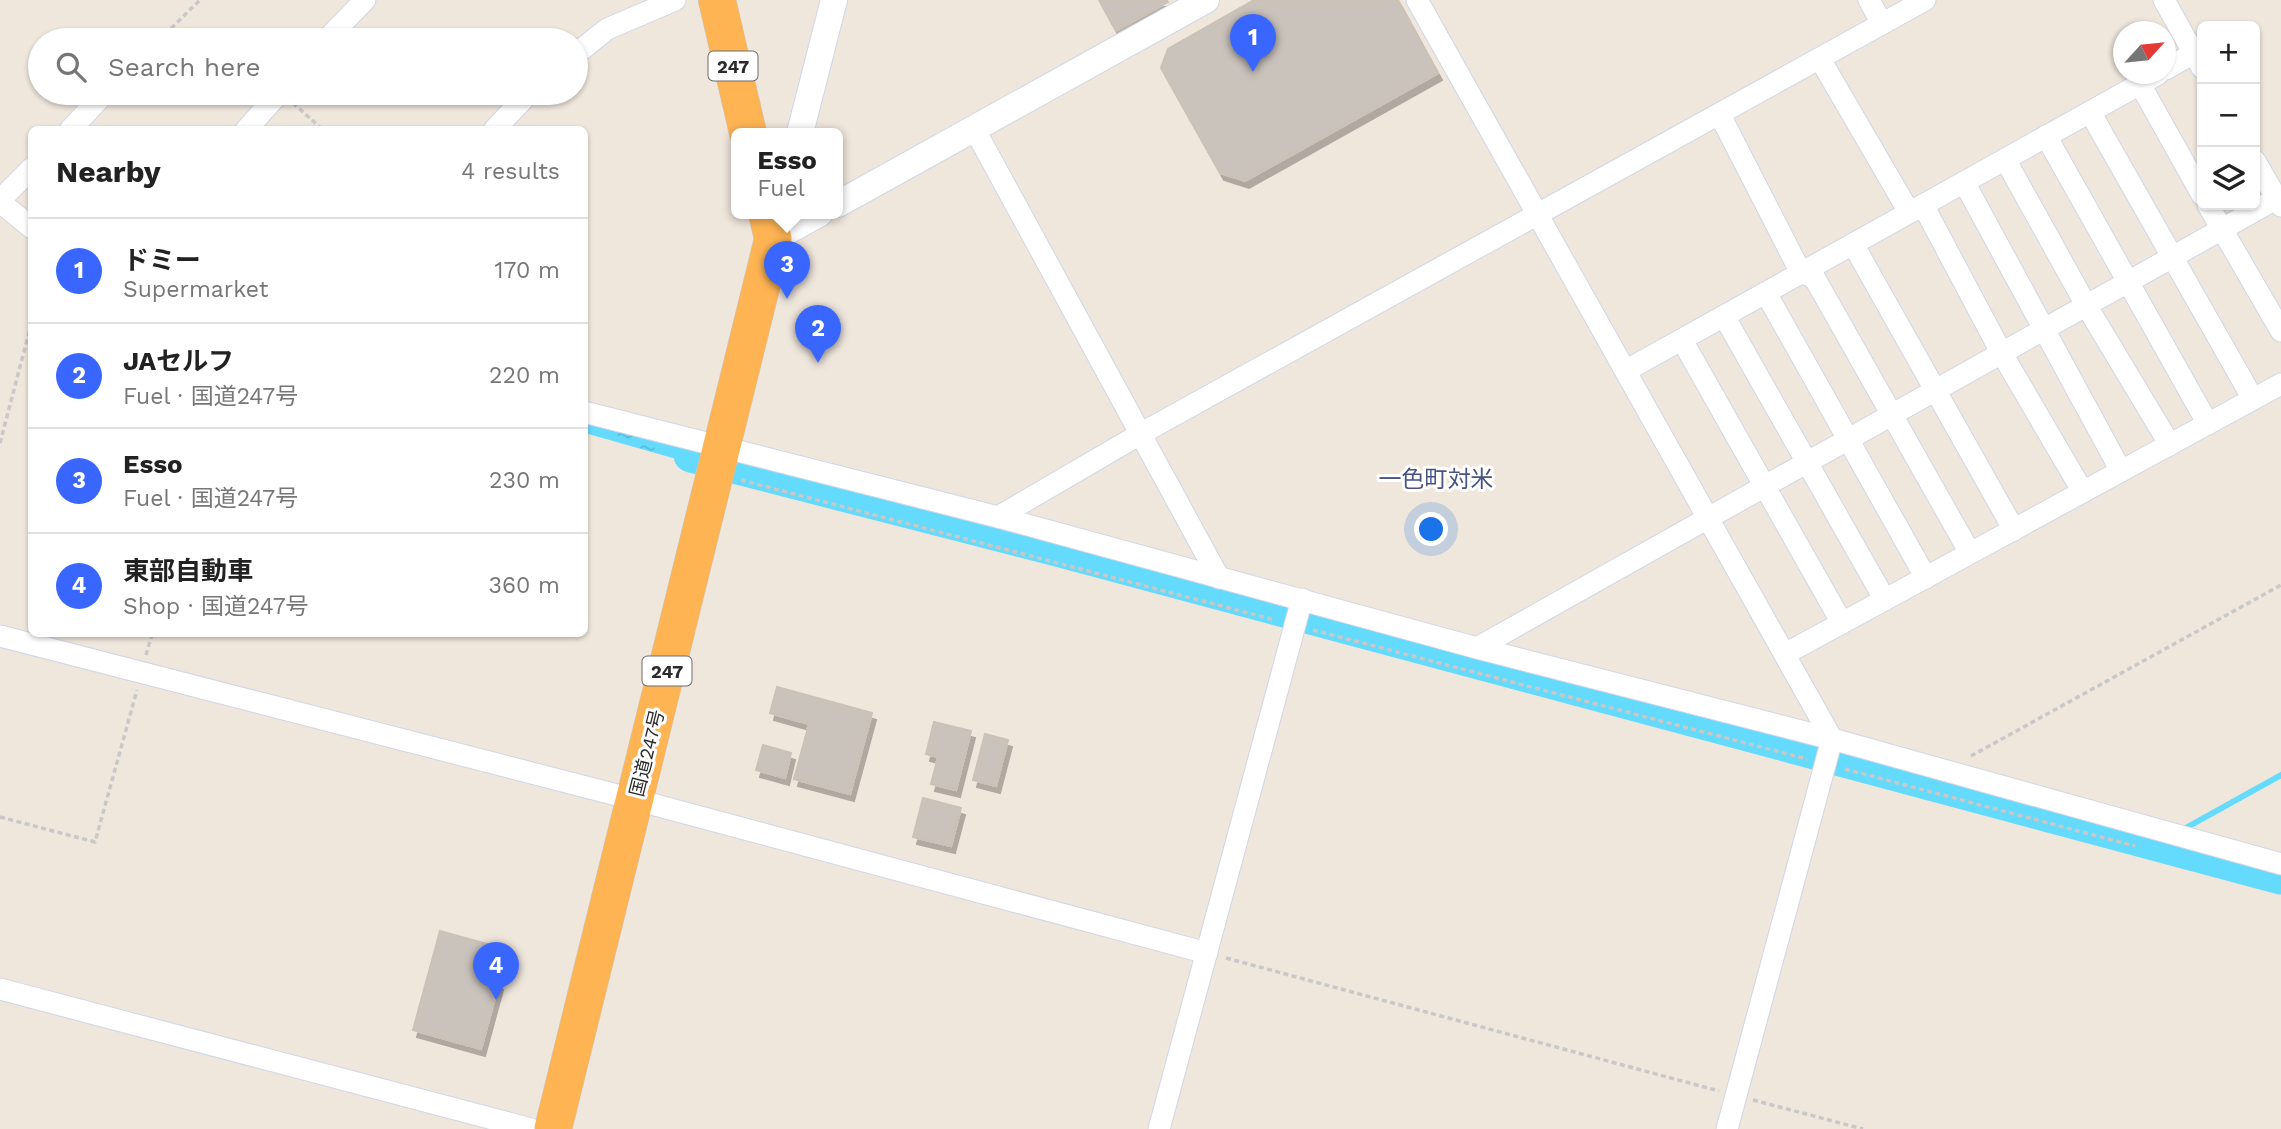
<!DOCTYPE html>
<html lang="en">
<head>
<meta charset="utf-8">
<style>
	:root { --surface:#fff; --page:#f2f2f2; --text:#222; --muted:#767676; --line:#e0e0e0; --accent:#3966ff }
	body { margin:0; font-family:"Work Sans","Noto Sans JP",sans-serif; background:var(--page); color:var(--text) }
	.controls { position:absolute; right:21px; top:21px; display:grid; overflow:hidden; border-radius:10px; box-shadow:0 2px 5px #0004 }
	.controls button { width:63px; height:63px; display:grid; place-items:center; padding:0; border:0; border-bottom:2px solid var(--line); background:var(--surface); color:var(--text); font:35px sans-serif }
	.compass { position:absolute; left:2113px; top:21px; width:63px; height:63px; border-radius:50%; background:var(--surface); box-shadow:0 2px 5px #0004; rotate:63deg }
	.you { position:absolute; left:1432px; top:530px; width:24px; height:24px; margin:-18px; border:5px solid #fff; border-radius:50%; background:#1a73e8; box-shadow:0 0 0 10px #1a73e833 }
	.badge { display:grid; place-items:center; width:46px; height:46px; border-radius:50%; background:var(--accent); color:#fff; font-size:23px; font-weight:700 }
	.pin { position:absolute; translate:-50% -58px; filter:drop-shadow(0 2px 4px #0008) }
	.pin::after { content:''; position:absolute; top:37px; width:24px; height:21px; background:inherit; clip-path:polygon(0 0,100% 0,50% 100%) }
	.popup { position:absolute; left:731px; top:128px; width:112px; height:91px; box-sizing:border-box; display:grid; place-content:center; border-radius:10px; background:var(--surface); filter:drop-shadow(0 2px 5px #0005); font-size:23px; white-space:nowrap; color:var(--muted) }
	.popup b { font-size:26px; color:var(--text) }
	.popup::after { content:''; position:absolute; left:50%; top:100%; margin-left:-14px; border:14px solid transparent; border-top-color:var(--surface) }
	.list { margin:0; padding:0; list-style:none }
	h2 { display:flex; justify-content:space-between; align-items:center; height:91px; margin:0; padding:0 28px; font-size:30px }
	h2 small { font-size:23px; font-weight:400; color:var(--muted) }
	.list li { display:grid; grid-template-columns:46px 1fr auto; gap:21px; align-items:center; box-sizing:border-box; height:105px; padding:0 28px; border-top:2px solid var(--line) }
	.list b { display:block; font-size:26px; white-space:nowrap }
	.list p { margin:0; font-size:23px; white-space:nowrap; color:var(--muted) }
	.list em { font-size:23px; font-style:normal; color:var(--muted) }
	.icon { flex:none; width:38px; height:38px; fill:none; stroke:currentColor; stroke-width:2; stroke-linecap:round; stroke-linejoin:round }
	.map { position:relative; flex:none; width:2281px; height:1129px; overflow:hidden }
	.search { position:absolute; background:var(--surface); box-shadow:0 2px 5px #0004; left:28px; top:28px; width:560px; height:77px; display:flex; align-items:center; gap:18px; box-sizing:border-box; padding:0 24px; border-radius:38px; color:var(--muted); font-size:26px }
	.panel { position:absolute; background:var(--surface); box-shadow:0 2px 5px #0004; left:28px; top:126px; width:560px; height:511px; border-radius:10px }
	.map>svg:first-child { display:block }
	.water { fill:url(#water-ripples) }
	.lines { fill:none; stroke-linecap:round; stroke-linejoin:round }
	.stream { stroke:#64dafc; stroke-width:6 }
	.river { stroke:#64dafc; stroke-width:35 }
	.building { fill:#cac3bc; stroke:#cbc2b5; stroke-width:2; filter:url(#shadow) }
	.minor-casing { stroke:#d1d6e6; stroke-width:23 }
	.tertiary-casing { stroke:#d1d6e6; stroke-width:28 }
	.trunk-casing { stroke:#c8c8c8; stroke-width:38 }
	.path { stroke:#c8c8c8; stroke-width:3.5; stroke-dasharray:5 3.5; stroke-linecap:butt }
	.minor { stroke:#fff; stroke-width:21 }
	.tertiary { stroke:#fff; stroke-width:26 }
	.trunk { stroke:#ffb454; stroke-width:37 }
	.labels { text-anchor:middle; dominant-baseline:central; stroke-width:6; stroke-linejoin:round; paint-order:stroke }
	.shield { fill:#fff; stroke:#6b6b6b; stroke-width:2 }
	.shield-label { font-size:18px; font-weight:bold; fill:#2b2b2b }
	.street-label { font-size:19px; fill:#2b2b2b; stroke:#fff }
	.quarter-label { font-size:23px; fill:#465382; stroke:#fff }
</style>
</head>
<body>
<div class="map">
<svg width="2281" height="1129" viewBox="0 0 2281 1129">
	<defs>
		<pattern id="water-ripples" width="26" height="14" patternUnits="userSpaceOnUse" patternTransform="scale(1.75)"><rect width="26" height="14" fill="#64dafc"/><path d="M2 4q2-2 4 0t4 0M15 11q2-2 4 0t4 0" fill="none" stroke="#57bbd8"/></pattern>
		<filter id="shadow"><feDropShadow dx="4" dy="7" stdDeviation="0" flood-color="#0004"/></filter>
	</defs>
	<rect width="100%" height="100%" fill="#efe6dc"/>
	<polygon class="water" points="584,420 704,452 701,466 585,433"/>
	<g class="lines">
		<polyline class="stream" points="2182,830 2281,775"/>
		<polyline class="river" points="691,455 1061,550 2281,877"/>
	</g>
	<g class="building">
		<polygon points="1099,0 1166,0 1168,2 1116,31"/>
		<polygon points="1254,0 1398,0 1438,73 1245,181 1220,173 1161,68 1168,49"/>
		<polygon points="777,687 872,713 850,794 794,779 809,724 770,713"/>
		<polygon points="934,722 971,731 956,790 931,784 938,757 926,754"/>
		<polygon points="985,734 1008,740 996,786 973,780"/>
		<polygon points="763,745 791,753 785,778 756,770"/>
		<polygon points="923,798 961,808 951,846 913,837"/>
		<polygon points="440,931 494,946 485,979 499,983 481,1049 413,1030"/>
	</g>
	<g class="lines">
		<g class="minor-casing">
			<g id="minor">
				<polyline points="1417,0 1832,739 1727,1129"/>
				<polyline points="1869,0 1882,24"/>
				<polyline points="2164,0 2202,68"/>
				<polyline points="326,40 365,0"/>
				<polyline points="576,54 607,29 675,0"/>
				<polyline points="1820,59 1909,212"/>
				<polyline points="2166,69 2194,53"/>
				<polyline points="2140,84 2202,195"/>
				<polyline points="2090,112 2253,399"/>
				<polyline points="1720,115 1801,273 1814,277 1970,553"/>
				<polyline points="70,130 100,98"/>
				<polyline points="246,130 279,93"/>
				<polyline points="494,130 529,93"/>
				<polyline points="975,130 1219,578"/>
				<polyline points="2046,136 2208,424"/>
				<polyline points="2005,159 2086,305 2170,445"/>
				<polyline points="2255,161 2281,206"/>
				<polyline points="1964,182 2121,471"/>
				<polyline points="0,200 32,168"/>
				<polyline points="0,202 32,228"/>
				<polyline points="1923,205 2001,352 2083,492"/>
				<polyline points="2208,205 2281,331"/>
				<polyline points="1853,244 2014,530"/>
				<polyline points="1766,293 1926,578"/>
				<polyline points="1724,316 1885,600"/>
				<polyline points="1682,340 1842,623"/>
				<polyline points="1627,370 2158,74"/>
				<polyline points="584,412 998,517 1477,648 1832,739 2281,864"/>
				<polyline points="998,517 1142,433 1925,0"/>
				<polyline points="0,636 648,803 1207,953"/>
				<polyline points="1477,648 2281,196"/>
				<polyline points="1785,654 2281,384"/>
				<polyline points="0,989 531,1129"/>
				<polyline points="1159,1129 1302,599"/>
			</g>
		</g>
		<g class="tertiary-casing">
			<g id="tertiary">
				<polyline points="800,133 834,0"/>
				<polyline points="838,204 1206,0"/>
				<polyline points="773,239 820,213"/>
			</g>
		</g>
		<g class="trunk-casing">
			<g id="trunk">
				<polyline points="717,0 748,133"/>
				<polyline points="553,1129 773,239 767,213"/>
			</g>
		</g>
		<g class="path">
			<polyline points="159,40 200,0"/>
			<polyline points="293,103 323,130"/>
			<polyline points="0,443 32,321"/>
			<polyline points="741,480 1275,620"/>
			<polyline points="1313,630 1807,759"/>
			<polyline points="146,655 152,634"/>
			<polyline points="1971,756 2281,585"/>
			<polyline points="1845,769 2135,846"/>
			<polyline points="0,817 95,842 137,690"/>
			<polyline points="1226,958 1719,1091"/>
			<polyline points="1753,1100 1863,1129"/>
		</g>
		<use href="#minor" class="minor"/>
		<use href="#tertiary" class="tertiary"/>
		<use href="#trunk" class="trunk"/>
	</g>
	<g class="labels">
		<g class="shield">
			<rect x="708.5" y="51.5" width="49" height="29" rx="5"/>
			<rect x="642.5" y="656.5" width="49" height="29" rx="5"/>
		</g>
		<g class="shield-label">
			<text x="733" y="66">247</text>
			<text x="667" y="671">247</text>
		</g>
		<g class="street-label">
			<text transform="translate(647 753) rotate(-76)">国道247号</text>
		</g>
		<g class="quarter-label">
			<text x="1436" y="479">一色町対米</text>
		</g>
	</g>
</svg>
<div class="controls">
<button>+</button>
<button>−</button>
<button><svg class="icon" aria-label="layers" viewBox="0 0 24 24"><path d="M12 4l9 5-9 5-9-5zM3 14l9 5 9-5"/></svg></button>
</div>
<svg class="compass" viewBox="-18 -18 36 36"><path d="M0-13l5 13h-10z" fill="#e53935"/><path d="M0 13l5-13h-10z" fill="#767676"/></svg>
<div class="you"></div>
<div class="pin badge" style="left:1253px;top:72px">1</div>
<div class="pin badge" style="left:818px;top:363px">2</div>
<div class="pin badge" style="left:787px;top:299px">3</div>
<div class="popup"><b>Esso</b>Fuel</div>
<div class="pin badge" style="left:496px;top:1000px">4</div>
<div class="search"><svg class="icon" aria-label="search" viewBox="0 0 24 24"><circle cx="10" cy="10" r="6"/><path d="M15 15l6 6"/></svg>Search here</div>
<section class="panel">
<h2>Nearby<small>4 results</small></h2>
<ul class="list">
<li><span class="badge">1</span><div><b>ドミー</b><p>Supermarket</p></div><em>170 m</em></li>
<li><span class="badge">2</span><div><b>JAセルフ</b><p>Fuel · 国道247号</p></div><em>220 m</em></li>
<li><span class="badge">3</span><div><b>Esso</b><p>Fuel · 国道247号</p></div><em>230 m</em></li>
<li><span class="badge">4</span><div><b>東部自動車</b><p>Shop · 国道247号</p></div><em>360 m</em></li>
</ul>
</section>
</div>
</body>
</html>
